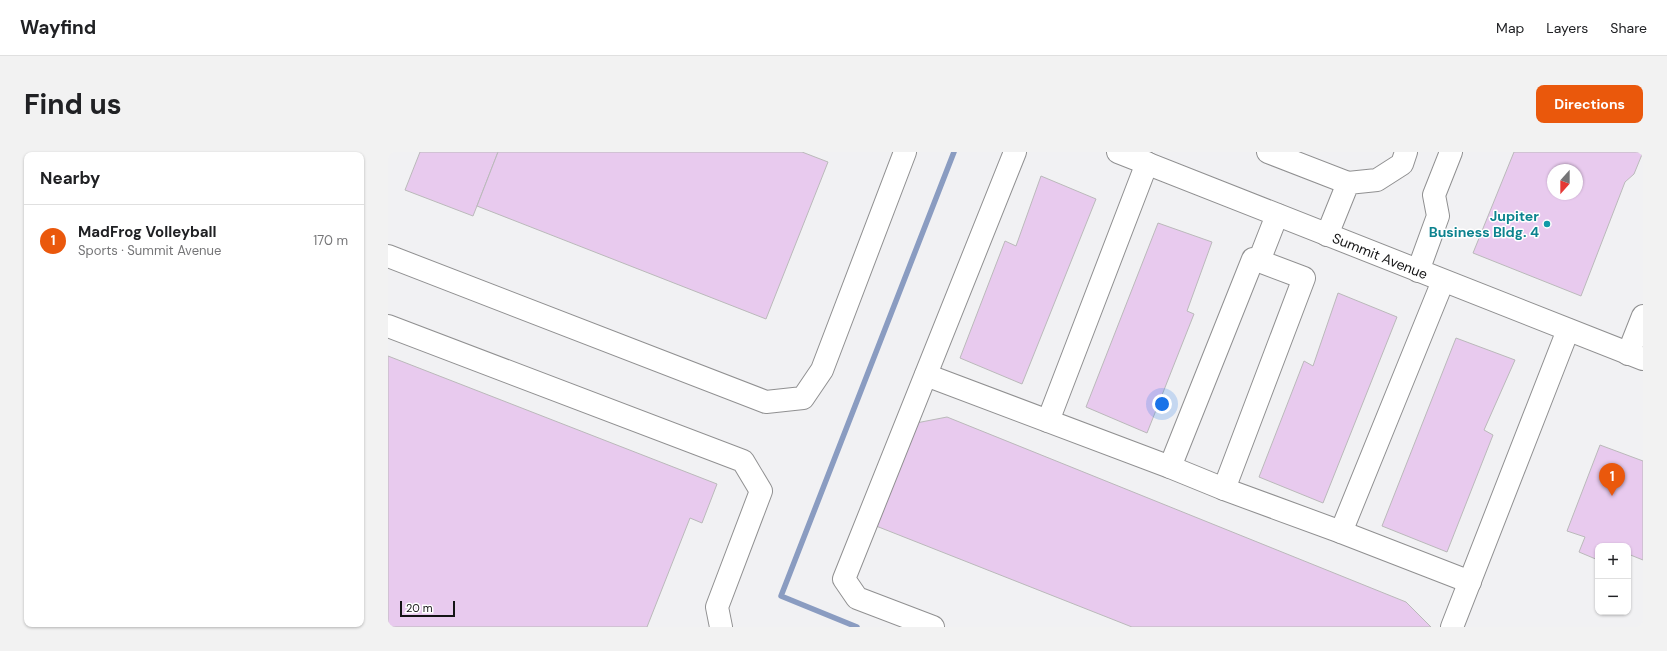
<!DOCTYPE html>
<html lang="en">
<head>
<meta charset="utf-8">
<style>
	:root { --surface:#fff; --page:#f2f2f2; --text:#202124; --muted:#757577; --line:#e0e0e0; --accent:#ea580c }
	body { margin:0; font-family:"DM Sans",sans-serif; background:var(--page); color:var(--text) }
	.controls { position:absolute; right:12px; bottom:12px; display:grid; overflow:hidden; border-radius:8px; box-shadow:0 1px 3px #0004 }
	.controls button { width:36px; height:36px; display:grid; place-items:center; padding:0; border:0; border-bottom:1px solid var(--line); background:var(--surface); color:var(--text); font:20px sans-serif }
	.compass { position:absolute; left:1159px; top:12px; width:36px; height:36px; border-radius:50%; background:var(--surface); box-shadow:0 1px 3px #0004; rotate:201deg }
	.scale { position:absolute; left:12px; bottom:10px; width:55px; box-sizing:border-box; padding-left:4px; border:2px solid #141415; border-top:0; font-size:11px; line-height:14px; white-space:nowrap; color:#141415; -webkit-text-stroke:3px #fff; paint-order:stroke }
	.you { position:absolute; left:774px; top:252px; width:14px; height:14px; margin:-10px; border:3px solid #fff; border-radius:50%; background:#1a73e8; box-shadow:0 0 0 6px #1a73e833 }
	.badge { display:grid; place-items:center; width:26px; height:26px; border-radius:50%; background:var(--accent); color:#fff; font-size:13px; font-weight:700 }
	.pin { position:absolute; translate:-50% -33px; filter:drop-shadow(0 1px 2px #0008) }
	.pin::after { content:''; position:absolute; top:21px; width:14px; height:12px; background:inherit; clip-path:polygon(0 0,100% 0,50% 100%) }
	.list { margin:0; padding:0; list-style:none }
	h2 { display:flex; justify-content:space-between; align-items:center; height:52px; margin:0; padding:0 16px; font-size:17px }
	h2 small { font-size:13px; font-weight:400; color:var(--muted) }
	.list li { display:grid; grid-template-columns:26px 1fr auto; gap:12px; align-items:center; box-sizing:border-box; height:72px; padding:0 16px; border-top:1px solid var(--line) }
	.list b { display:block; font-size:15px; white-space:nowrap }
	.list p { margin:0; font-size:13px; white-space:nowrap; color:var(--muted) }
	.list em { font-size:13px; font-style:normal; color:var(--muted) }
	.map { position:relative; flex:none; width:1255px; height:475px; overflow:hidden; border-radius:8px }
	header { display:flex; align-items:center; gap:24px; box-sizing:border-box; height:56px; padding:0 20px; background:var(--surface); border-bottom:1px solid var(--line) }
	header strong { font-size:19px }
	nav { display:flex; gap:22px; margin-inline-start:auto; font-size:14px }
	.intro { display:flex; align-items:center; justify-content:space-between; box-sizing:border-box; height:96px; padding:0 24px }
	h1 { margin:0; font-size:28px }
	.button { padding:10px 18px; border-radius:8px; background:var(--accent); color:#fff; font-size:14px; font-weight:700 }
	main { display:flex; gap:24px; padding:0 24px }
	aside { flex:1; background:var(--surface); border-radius:8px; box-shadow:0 1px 3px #0004 }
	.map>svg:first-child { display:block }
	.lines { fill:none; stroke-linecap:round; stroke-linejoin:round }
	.stream { stroke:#8a9cc1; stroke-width:5.5 }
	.building { fill:#e8caee; stroke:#bab9ba; fill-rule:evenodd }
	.minor-casing { stroke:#909091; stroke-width:24 }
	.minor { stroke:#fff; stroke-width:22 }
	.culture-dot { fill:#0f9aa8; stroke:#fff; stroke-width:1.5 }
	.labels { text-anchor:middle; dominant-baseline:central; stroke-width:3; stroke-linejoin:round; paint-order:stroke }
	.culture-label { font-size:14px; font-weight:bold; fill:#0d838f; stroke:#fff; text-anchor:end }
	.street-label { font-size:14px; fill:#141415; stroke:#fff }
</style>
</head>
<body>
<header>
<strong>Wayfind</strong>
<nav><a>Map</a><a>Layers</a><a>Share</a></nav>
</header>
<div class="intro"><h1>Find us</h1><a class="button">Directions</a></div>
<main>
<aside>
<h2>Nearby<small></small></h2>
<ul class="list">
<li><span class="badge">1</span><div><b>MadFrog Volleyball</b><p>Sports · Summit Avenue</p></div><em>170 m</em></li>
</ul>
</aside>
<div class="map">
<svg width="1255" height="475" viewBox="0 0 1255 475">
	<rect width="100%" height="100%" fill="#f1f1f3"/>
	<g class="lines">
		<polyline class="stream" points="469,475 393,444 566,0"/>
	</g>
	<g class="building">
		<polygon points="32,0 110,0 85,64 17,38"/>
		<polygon points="110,0 414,0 440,10 378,167 89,54"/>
		<path d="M1126,0H1255L1246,22L1237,30L1193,144L1085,101ZM1165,18H1189V42H1165Z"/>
		<polygon points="653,24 708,47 634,232 572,206 617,89 628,94"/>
		<polygon points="770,71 824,90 799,159 806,162 759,281 698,255"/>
		<polygon points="950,141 1009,165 935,351 871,325 916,209 925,214"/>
		<polygon points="1068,186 1127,208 1096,278 1105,283 1059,400 994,374"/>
		<polygon points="0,204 329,332 314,371 302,366 259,475 0,475"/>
		<polygon points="559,265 1018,450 1043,475 744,475 483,372 523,272"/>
		<polygon points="1212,293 1255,309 1255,408 1240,402 1240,394 1210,394 1210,408 1191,400 1197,385 1179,379"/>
	</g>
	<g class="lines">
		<g class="minor-casing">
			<g id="minor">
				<polyline points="730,0 1255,207"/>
				<polyline points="880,0 960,31"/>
				<polyline points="889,63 871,109 916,126 836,337 953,380 1055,129"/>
				<polyline points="939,83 960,31 989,28 1014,12 1018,0"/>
				<polyline points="0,104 378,250 415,246 434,218 517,0"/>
				<polyline points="1030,119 1050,64 1046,43 1063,0"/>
				<polyline points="0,174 355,309 373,339 329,455 333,475"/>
				<polyline points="1240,202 1255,164"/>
				<polyline points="538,223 782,315"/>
				<polyline points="660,269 759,11"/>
				<polyline points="836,337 782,315 865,107 871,109"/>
				<polyline points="953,380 1082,430"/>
				<polyline points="545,475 469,446 456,427 627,0"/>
				<polyline points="1064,475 1180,178"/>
			</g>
		</g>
		<use href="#minor" class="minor"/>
	</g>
	<circle class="culture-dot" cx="1159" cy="72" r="4"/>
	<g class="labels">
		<g class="culture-label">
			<text x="1151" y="64">Jupiter<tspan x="1151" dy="16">Business Bldg. 4</tspan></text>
		</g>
		<g class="street-label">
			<text transform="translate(992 104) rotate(22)">Summit Avenue</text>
		</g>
	</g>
</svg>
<div class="controls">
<button>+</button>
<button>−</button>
</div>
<svg class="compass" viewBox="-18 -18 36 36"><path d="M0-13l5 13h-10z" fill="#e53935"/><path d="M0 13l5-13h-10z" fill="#757577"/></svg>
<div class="scale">20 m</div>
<div class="you"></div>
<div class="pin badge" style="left:1224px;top:344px">1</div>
</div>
</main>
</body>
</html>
